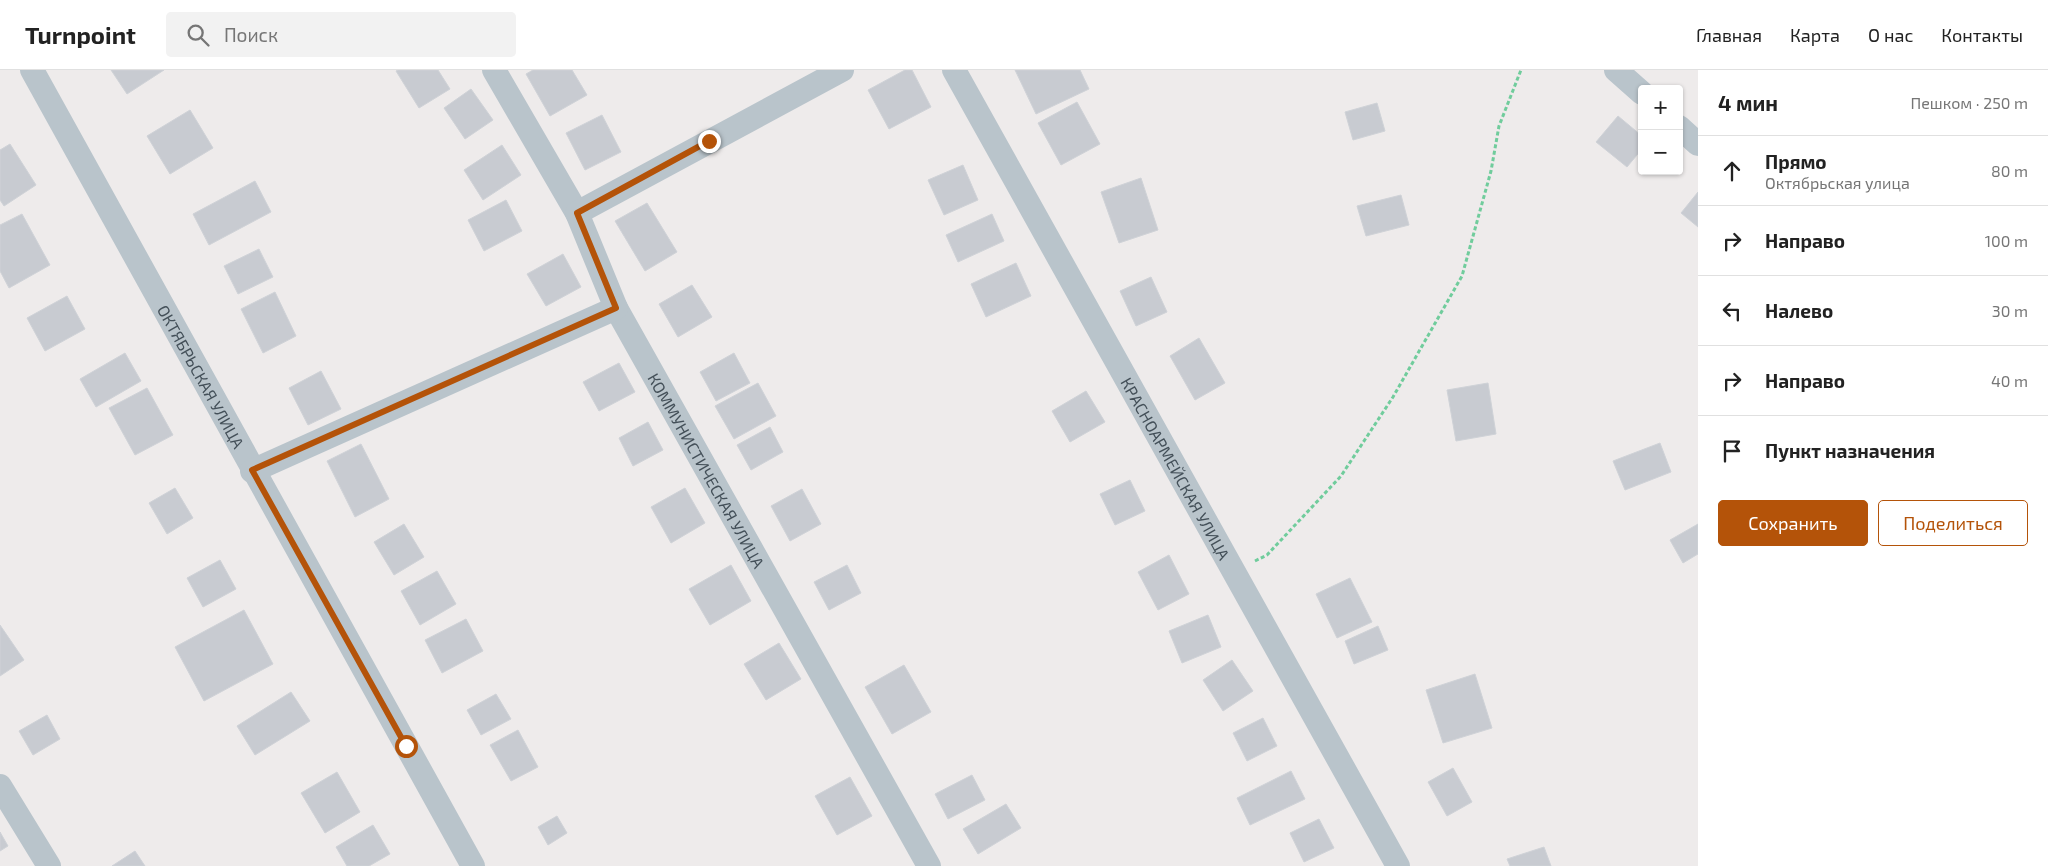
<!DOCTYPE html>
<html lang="ru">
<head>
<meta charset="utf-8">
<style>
	:root { --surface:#fff; --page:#f2f2f2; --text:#222; --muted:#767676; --line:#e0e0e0; --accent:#b45309 }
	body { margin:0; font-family:"Exo 2",sans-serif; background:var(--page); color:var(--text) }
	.controls { position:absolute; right:15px; top:15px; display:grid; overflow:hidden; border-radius:5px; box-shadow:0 1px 4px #0004 }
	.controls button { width:45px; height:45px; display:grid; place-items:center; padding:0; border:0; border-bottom:1px solid var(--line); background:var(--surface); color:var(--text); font:25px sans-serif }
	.stop { position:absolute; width:15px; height:15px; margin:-11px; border:4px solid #b45309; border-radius:50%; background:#fff }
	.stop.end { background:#b45309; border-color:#fff; box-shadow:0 1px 5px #0008 }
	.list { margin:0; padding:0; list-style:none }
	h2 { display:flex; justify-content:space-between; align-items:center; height:65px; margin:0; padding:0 20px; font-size:21px }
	h2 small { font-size:16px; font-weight:400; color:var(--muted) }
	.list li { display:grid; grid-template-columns:32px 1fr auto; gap:15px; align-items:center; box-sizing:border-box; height:70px; padding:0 20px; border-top:1px solid var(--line) }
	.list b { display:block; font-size:19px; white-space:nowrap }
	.list p { margin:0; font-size:16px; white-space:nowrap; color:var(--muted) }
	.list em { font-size:16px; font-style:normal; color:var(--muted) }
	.actions { display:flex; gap:10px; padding:15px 20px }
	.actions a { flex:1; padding:11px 0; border:1px solid var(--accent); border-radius:5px; text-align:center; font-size:18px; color:var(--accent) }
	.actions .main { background:var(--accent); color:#fff }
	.icon { flex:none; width:28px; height:28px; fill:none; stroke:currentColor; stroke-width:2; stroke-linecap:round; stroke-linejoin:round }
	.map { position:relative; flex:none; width:1698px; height:796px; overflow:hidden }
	header { display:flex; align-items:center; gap:30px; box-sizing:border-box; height:70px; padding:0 25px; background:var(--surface); border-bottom:1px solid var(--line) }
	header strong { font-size:24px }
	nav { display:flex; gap:28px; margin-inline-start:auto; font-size:18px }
	.search { width:350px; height:45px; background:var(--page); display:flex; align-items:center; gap:12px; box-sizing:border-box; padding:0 18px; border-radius:5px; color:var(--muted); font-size:19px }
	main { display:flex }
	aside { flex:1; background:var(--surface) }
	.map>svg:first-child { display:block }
	.building { fill:#c8cbd1; stroke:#cfd2d7 }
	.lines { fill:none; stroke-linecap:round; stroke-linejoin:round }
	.path { stroke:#70cc9c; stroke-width:3; stroke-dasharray:4 2.5; stroke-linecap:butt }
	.street { stroke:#b9c4cb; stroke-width:24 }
	.route { stroke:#b45309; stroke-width:6 }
	.labels { text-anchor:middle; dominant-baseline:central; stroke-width:4.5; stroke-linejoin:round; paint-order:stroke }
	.street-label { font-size:16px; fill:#445059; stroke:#fff }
</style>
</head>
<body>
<header>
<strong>Turnpoint</strong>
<div class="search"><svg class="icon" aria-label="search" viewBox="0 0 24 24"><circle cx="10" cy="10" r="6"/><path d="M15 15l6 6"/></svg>Поиск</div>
<nav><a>Главная</a><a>Карта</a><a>О нас</a><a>Контакты</a></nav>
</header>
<main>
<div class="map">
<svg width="1698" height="796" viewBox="0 0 1698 796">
	<rect width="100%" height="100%" fill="#eeebeb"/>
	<g class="building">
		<polygon points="111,0 164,0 127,24"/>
		<polygon points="398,0 438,0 450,19 419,38 396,1"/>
		<polygon points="533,0 572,0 587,25 550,46 526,4"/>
		<polygon points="905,0 912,0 931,37 889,59 868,20"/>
		<polygon points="1015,0 1080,0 1089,19 1036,44"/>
		<polygon points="471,19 493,50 465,69 444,38"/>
		<polygon points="1077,32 1100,74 1061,95 1038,53"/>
		<polygon points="1377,33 1385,61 1353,70 1345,42"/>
		<polygon points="190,40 213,78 170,104 147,66"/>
		<polygon points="602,45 621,82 585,100 566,63"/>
		<polygon points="1618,46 1642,66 1642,79 1627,97 1596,72"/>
		<polygon points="10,74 36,115 4,136 0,130 0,80"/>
		<polygon points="502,75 521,105 483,130 464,100"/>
		<polygon points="963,95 978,130 944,145 928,110"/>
		<polygon points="1141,108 1158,160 1119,173 1101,122"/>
		<polygon points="255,111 271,142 209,175 193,144"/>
		<polygon points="1698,122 1698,157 1681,143"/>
		<polygon points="1401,125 1409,155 1366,166 1357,136"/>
		<polygon points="506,130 522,161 484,181 468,150"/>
		<polygon points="647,133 677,182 645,201 615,151"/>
		<polygon points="22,144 50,195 9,218 0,201 0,155"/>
		<polygon points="992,144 1004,171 958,192 946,165"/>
		<polygon points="259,179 273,207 238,224 224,196"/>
		<polygon points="563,184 581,217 546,236 527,204"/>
		<polygon points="1016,193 1031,226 986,247 971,214"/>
		<polygon points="1151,207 1167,242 1136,256 1120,221"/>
		<polygon points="692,215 712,247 678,267 659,234"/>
		<polygon points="275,222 296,266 263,283 241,239"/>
		<polygon points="67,226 85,259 45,281 27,248"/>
		<polygon points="1199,268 1225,313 1195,330 1170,286"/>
		<polygon points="125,283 141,311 96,337 80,309"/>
		<polygon points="734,283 750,313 716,331 700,302"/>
		<polygon points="619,293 635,322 599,341 583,312"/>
		<polygon points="321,301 341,339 308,355 289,318"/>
		<polygon points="758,313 776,346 734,369 715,336"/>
		<polygon points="1488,313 1496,364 1456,371 1447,320"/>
		<polygon points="147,318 173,365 135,385 109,338"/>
		<polygon points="1086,321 1105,352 1070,372 1052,341"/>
		<polygon points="648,352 663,380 633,396 619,368"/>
		<polygon points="770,357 783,382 751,400 737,375"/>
		<polygon points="1660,373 1671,402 1625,420 1613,391"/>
		<polygon points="361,374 389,429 355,447 327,391"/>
		<polygon points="1130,410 1145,441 1115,455 1100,424"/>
		<polygon points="175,418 193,448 167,464 149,433"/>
		<polygon points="685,418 705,453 671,473 651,437"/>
		<polygon points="802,419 821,454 790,471 771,436"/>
		<polygon points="404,454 424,487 394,505 374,472"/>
		<polygon points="1698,454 1698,484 1683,493 1670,470"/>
		<polygon points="1169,485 1189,524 1158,540 1138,502"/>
		<polygon points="220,490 236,519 203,537 187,508"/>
		<polygon points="731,495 751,531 710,555 689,519"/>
		<polygon points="847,495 861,523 829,540 814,512"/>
		<polygon points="437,501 456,534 420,555 401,521"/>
		<polygon points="1350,508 1372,552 1337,568 1316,524"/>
		<polygon points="244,540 273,594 204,631 175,577"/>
		<polygon points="1208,545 1221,577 1182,593 1169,561"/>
		<polygon points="466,549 483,581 442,603 425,570"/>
		<polygon points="0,555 24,590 0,606"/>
		<polygon points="1378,556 1388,580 1354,594 1345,571"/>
		<polygon points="779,573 801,609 766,630 744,594"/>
		<polygon points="1232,590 1253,621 1223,641 1203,610"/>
		<polygon points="904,595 931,642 892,664 865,617"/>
		<polygon points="1475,604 1492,658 1443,673 1426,620"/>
		<polygon points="291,622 310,651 255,685 237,656"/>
		<polygon points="496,624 511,649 481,665 467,640"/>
		<polygon points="47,645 60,669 33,685 19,661"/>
		<polygon points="1263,648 1277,676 1247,691 1233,663"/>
		<polygon points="518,660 538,697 511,711 490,675"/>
		<polygon points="1453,698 1472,732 1447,746 1428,712"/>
		<polygon points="1291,701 1305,729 1250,755 1237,728"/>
		<polygon points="337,702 360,742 325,763 301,723"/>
		<polygon points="972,705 985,730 948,749 935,724"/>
		<polygon points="850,707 872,746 837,765 815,726"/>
		<polygon points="1006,734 1021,758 978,784 963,759"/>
		<polygon points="557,746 567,763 548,775 538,757"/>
		<polygon points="1319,749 1334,778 1304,792 1290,763"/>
		<polygon points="373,755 390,784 369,796 347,796 336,777"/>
		<polygon points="0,762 8,776 0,781"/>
		<polygon points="1544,777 1551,796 1510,796 1507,789"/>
		<polygon points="135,781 145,796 112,796"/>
	</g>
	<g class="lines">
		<polyline class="path" points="1255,491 1267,485 1341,406 1393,327 1462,206 1491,101 1499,56 1521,0"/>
		<g class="street">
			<path id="s1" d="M32,0L473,796"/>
			<path id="s2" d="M494,0L577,143L616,238L929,796"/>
			<path id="s3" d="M954,0L1398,796"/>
			<polyline points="1616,0 1642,23"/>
			<polyline points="1679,57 1698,74"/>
			<polyline points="577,143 842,0"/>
			<polyline points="252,401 616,238"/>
			<polyline points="0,716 49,796"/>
		</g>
	</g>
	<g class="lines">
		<polyline class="route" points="406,676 252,400 616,238 577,143 709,71"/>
	</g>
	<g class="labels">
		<g class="street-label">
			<text stroke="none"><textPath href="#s1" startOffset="350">ОКТЯБРЬСКАЯ УЛИЦА</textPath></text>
			<text stroke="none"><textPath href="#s3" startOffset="456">КРАСНОАРМЕЙСКАЯ УЛИЦА</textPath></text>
			<text stroke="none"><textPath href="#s2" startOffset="454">КОММУНИСТИЧЕСКАЯ УЛИЦА</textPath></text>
		</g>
	</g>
</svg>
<div class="controls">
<button>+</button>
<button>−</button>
</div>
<div class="stop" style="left:406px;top:676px"></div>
<div class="stop end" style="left:709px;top:71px"></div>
</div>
<aside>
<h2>4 мин<small>Пешком · 250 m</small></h2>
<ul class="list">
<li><svg class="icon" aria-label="ahead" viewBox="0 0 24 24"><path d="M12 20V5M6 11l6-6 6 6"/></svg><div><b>Прямо</b><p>Октябрьская улица</p></div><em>80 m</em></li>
<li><svg class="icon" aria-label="right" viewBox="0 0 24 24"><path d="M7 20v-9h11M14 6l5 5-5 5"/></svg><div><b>Направо</b></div><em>100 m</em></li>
<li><svg class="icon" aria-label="left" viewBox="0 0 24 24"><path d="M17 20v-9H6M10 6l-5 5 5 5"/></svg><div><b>Налево</b></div><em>30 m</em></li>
<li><svg class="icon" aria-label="right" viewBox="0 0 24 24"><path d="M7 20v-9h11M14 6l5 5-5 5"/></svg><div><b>Направо</b></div><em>40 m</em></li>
<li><svg class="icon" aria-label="arrive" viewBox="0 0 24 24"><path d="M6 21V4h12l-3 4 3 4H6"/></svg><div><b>Пункт назначения</b></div></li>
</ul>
<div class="actions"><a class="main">Сохранить</a><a>Поделиться</a></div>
</aside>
</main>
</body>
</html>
